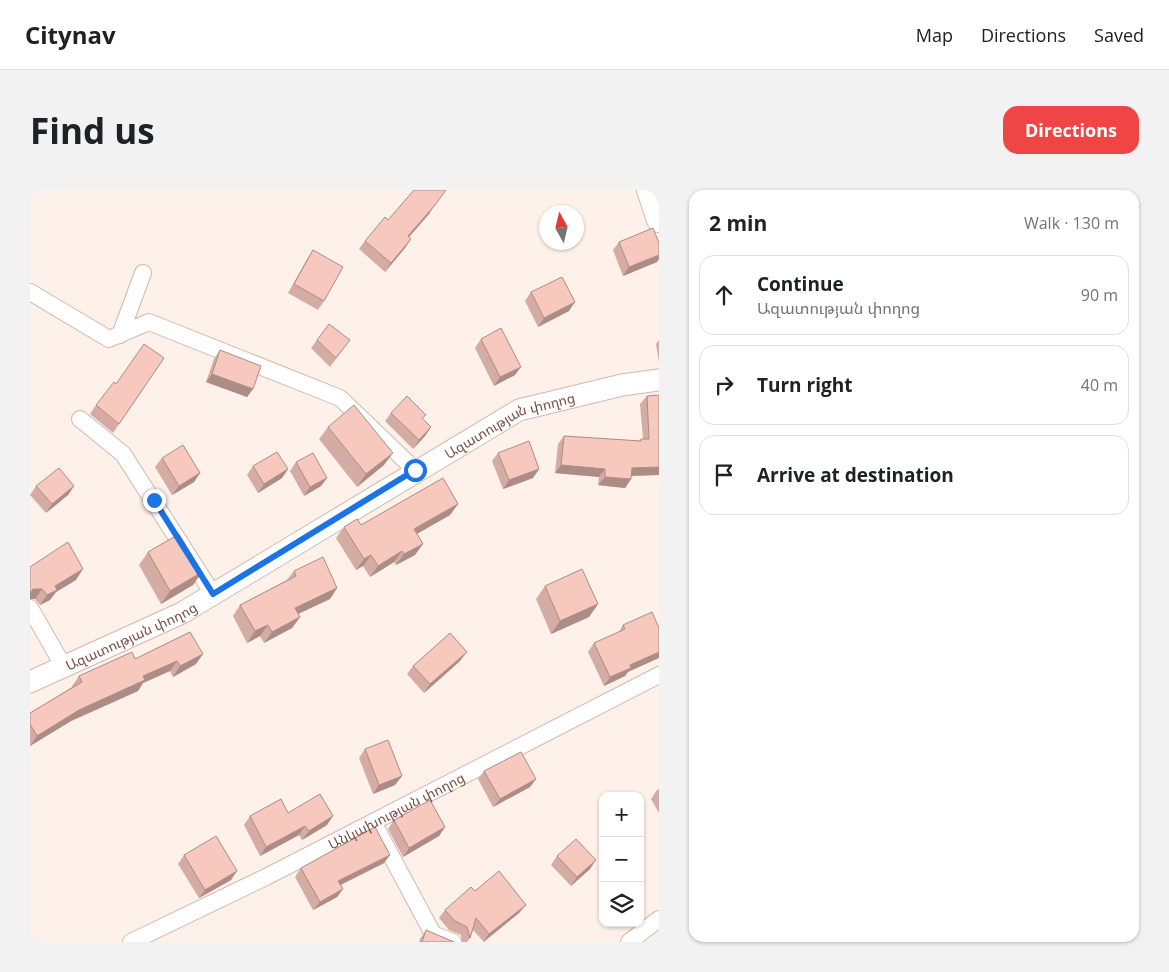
<!DOCTYPE html>
<html lang="en">
<head>
<meta charset="utf-8">
<style>
	:root { --surface:#fff; --page:#f2f2f2; --text:#202124; --muted:#757577; --line:#e0e0e0; --accent:#f04545 }
	body { margin:0; font-family:"Open Sans","Noto Sans Armenian",sans-serif; background:var(--page); color:var(--text) }
	.controls { position:absolute; right:15px; bottom:15px; display:grid; overflow:hidden; border-radius:10px; box-shadow:0 1px 4px #0004 }
	.controls button { width:45px; height:45px; display:grid; place-items:center; padding:0; border:0; border-bottom:1px solid var(--line); background:var(--surface); color:var(--text); font:25px sans-serif }
	.compass { position:absolute; left:509px; top:15px; width:45px; height:45px; border-radius:50%; background:var(--surface); box-shadow:0 1px 4px #0004; rotate:352deg }
	.stop { position:absolute; width:15px; height:15px; margin:-11px; border:4px solid #1a73e8; border-radius:50%; background:#fff }
	.stop.end { background:#1a73e8; border-color:#fff; box-shadow:0 1px 5px #0008 }
	.list { margin:0; padding:0; list-style:none }
	h2 { display:flex; justify-content:space-between; align-items:center; height:65px; margin:0; padding:0 20px; font-size:21px }
	h2 small { font-size:16px; font-weight:400; color:var(--muted) }
	.list li { display:grid; grid-template-columns:32px 1fr auto; gap:15px; align-items:center; box-sizing:border-box; height:80px; margin:0 10px 10px; padding:0 10px; border:1px solid var(--line); border-radius:15px }
	.list b { display:block; font-size:19px; white-space:nowrap }
	.list p { margin:0; font-size:16px; white-space:nowrap; color:var(--muted) }
	.list em { font-size:16px; font-style:normal; color:var(--muted) }
	.icon { flex:none; width:28px; height:28px; fill:none; stroke:currentColor; stroke-width:2; stroke-linecap:round; stroke-linejoin:round }
	.map { position:relative; flex:none; width:629px; height:752px; overflow:hidden; border-radius:15px }
	header { display:flex; align-items:center; gap:30px; box-sizing:border-box; height:70px; padding:0 25px; background:var(--surface); border-bottom:1px solid var(--line) }
	header strong { font-size:24px }
	nav { display:flex; gap:28px; margin-inline-start:auto; font-size:18px }
	.intro { display:flex; align-items:center; justify-content:space-between; box-sizing:border-box; height:120px; padding:0 30px }
	h1 { margin:0; font-size:35px }
	.button { padding:12px 22px; border-radius:15px; background:var(--accent); color:#fff; font-size:18px; font-weight:700 }
	main { display:flex; gap:30px; padding:0 30px }
	aside { flex:1; background:var(--surface); border-radius:15px; box-shadow:0 1px 4px #0004 }
	.map>svg:first-child { display:block }
	.lines { fill:none; stroke-linecap:round; stroke-linejoin:round }
	.minor-casing { stroke:#d4b7b0; stroke-width:18 }
	.tertiary-casing { stroke:#d4b7b0; stroke-width:23 }
	.secondary-casing { stroke:#dab8af; stroke-width:26 }
	.minor { stroke:#fff; stroke-width:16 }
	.tertiary { stroke:#fff; stroke-width:21 }
	.secondary { stroke:#fff; stroke-width:24 }
	.wall { fill:#d4aca3 }
	.shaded-wall { fill:#ac8c85 }
	.building { fill:#f6c8be; stroke:#ac8c85 }
	.route { stroke:#1a73e8; stroke-width:6 }
	.labels { text-anchor:middle; dominant-baseline:central; stroke-width:4; stroke-linejoin:round; paint-order:stroke }
	.street-label { font-size:14px; fill:#7c5049; stroke:#fff6f1 }
</style>
</head>
<body>
<header>
<strong>Citynav</strong>
<nav><a>Map</a><a>Directions</a><a>Saved</a></nav>
</header>
<div class="intro"><h1>Find us</h1><a class="button">Directions</a></div>
<main>
<div class="map">
<svg width="629" height="752" viewBox="0 0 629 752">
	<rect width="100%" height="100%" fill="#fef1e9"/>
	<g class="lines">
		<g class="minor-casing">
			<g id="minor">
				<polyline points="0,102 79,149 119,132 310,208 385,280"/>
				<polyline points="90,145 113,83"/>
				<polyline points="50,229 93,264 183,404"/>
				<polyline points="0,418 34,477"/>
				<polyline points="343,632 403,744 423,752"/>
				<path id="s1" d="M101,752L236,687L629,485"/>
				<polyline points="599,752 629,729"/>
			</g>
		</g>
		<g class="tertiary-casing">
			<g id="tertiary">
				<path id="s2" d="M0,492L152,423L489,220L592,195L629,190"/>
			</g>
		</g>
		<g class="secondary-casing">
			<polyline id="secondary" points="619,0 629,30"/>
		</g>
		<use href="#minor" class="minor"/>
		<use href="#tertiary" class="tertiary"/>
		<use href="#secondary" class="secondary"/>
	</g>
	<g class="wall">
		<polygon points="399,24 379,47 381,49 375,58 355,82 329,59 335,51"/>
		<polygon points="589,52 627,72 593,86 583,60"/>
		<polygon points="283,60 294,111 288,120 258,103 277,69"/>
		<polygon points="501,102 539,121 508,137 495,111"/>
		<polygon points="451,149 485,185 464,196 445,158"/>
		<polygon points="287,150 314,158 300,177 281,158"/>
		<polygon points="629,150 629,172 626,154"/>
		<polygon points="190,160 223,199 217,207 176,192 184,169"/>
		<polygon points="134,168 83,243 60,224 66,215 86,194"/>
		<polygon points="629,205 629,285 601,286 601,289 595,298 568,295 569,287 525,283 528,254 534,246 609,251 611,249 613,249 610,214 617,206"/>
		<polygon points="361,223 393,229 401,237 395,246 383,259 355,231"/>
		<polygon points="298,237 354,275 327,297 289,249"/>
		<polygon points="468,263 509,279 503,288 473,299 462,271"/>
		<polygon points="132,268 170,283 164,292 142,305 125,277"/>
		<polygon points="266,272 297,288 291,296 274,306 260,281"/>
		<polygon points="223,276 258,279 252,288 228,303 217,285"/>
		<polygon points="6,296 44,296 38,305 16,323 0,305"/>
		<polygon points="428,314 420,325 387,344 385,365 366,375 364,372 340,387 333,376 326,380 306,348 314,337 331,335"/>
		<polygon points="38,352 46,390 26,402 20,410 10,415 5,409 0,409"/>
		<polygon points="118,362 172,382 163,395 131,414 109,375"/>
		<polygon points="264,381 307,398 300,409 268,424 270,427 262,438 234,453 230,446 217,453 203,426 210,415 257,390"/>
		<polygon points="515,396 568,414 559,427 521,444 506,409"/>
		<polygon points="593,435 629,438 595,486 574,496 558,462 564,453 589,442"/>
		<polygon points="160,442 166,474 143,487 140,481 113,493 108,501 41,531 0,556 0,523 42,497 42,496 49,486 105,469"/>
		<polygon points="430,471 394,503 377,484 383,476"/>
		<polygon points="335,559 372,586 365,595 343,604 329,568"/>
		<polygon points="454,581 506,589 500,597 463,617 448,589"/>
		<polygon points="629,599 629,623 621,609 627,600"/>
		<polygon points="258,623 297,635 272,650 269,645 230,666 214,635 220,626"/>
		<polygon points="364,630 415,637 409,646 373,667 358,639"/>
		<polygon points="154,665 201,690 169,708 148,674"/>
		<polygon points="360,665 354,673 311,695 313,699 307,707 283,720 265,687 271,678"/>
		<polygon points="527,666 560,679 541,696 521,675"/>
		<polygon points="445,701 489,723 454,752 443,740 440,748 437,752 432,752 431,745 419,740 409,728 415,720"/>
		<polygon points="396,740 424,752 389,752 390,749"/>
	</g>
	<g class="shaded-wall">
		<polygon points="405,15 399,24 372,55 378,46"/>
		<polygon points="381,49 375,58 355,82 361,73"/>
		<polygon points="629,65 629,69 627,72 593,86 599,77"/>
		<polygon points="545,112 539,121 508,137 514,128"/>
		<polygon points="491,177 485,185 464,196 470,187"/>
		<polygon points="182,184 223,199 217,207 176,192"/>
		<polygon points="401,237 395,246 383,259 389,250"/>
		<polygon points="363,263 354,275 327,297 336,284"/>
		<polygon points="531,275 575,279 569,287 525,283"/>
		<polygon points="629,277 629,285 596,286 602,278"/>
		<polygon points="258,279 252,288 228,303 234,294"/>
		<polygon points="509,279 503,288 473,299 479,290"/>
		<polygon points="170,283 164,292 142,305 149,296"/>
		<polygon points="575,287 601,289 595,298 568,295"/>
		<polygon points="297,288 291,296 274,306 280,297"/>
		<polygon points="44,296 38,305 16,323 22,314"/>
		<polygon points="428,314 420,325 376,350 384,339"/>
		<polygon points="393,354 385,365 366,375 374,364"/>
		<polygon points="372,361 364,372 340,387 348,376"/>
		<polygon points="341,365 333,376 326,380 334,369"/>
		<polygon points="53,379 46,390 26,402 20,410 10,415 17,405 25,396"/>
		<polygon points="172,382 163,395 131,414 140,401"/>
		<polygon points="307,398 300,409 257,429 265,418"/>
		<polygon points="3,399 12,399 5,409 0,409 0,403"/>
		<polygon points="568,414 559,427 521,444 530,431"/>
		<polygon points="270,427 262,438 234,453 242,442"/>
		<polygon points="238,435 230,446 217,453 225,441"/>
		<polygon points="437,462 430,471 394,503 400,494"/>
		<polygon points="629,462 629,468 598,482 595,486 574,496 580,487 600,475"/>
		<polygon points="173,464 166,474 143,487 150,476"/>
		<polygon points="147,471 140,481 113,493 108,501 41,531 0,556 7,546 49,520 113,486"/>
		<polygon points="372,586 365,595 343,604 349,595"/>
		<polygon points="506,589 500,597 463,617 470,609"/>
		<polygon points="303,626 297,635 272,650 279,641"/>
		<polygon points="275,636 269,645 230,666 236,657"/>
		<polygon points="415,637 409,646 373,667 379,658"/>
		<polygon points="360,665 354,673 302,699 308,691"/>
		<polygon points="566,670 560,679 541,696 547,687"/>
		<polygon points="207,681 201,690 169,708 175,700"/>
		<polygon points="313,699 307,707 283,720 290,712"/>
		<polygon points="496,715 489,723 453,752 459,744"/>
	</g>
	<g class="building">
		<polygon points="384,0 416,0 405,15 378,46 381,49 361,73 335,51 355,27 358,30"/>
		<polygon points="623,38 629,53 629,65 599,77 589,52"/>
		<polygon points="283,60 313,77 294,111 264,94"/>
		<polygon points="532,87 545,112 514,128 501,102"/>
		<polygon points="299,134 320,150 306,168 287,150"/>
		<polygon points="471,138 491,177 470,187 451,149"/>
		<polygon points="114,154 134,168 89,234 66,215 84,192 86,194"/>
		<polygon points="190,160 231,176 223,199 182,184"/>
		<polygon points="629,205 629,277 602,278 601,289 575,287 575,279 531,275 534,246 611,251 611,249 619,249 617,206"/>
		<polygon points="377,206 396,225 392,228 401,237 389,250 361,223"/>
		<polygon points="324,215 363,263 336,284 298,237"/>
		<polygon points="499,251 509,279 479,290 468,263"/>
		<polygon points="153,255 170,283 149,296 132,268"/>
		<polygon points="247,262 258,279 234,294 223,276"/>
		<polygon points="283,263 297,288 280,297 266,272"/>
		<polygon points="29,278 44,296 22,314 6,296"/>
		<polygon points="413,288 428,314 384,339 393,354 374,364 372,361 348,376 341,365 334,369 314,337 327,329 331,335"/>
		<polygon points="149,344 172,382 140,401 118,362"/>
		<polygon points="38,352 53,379 25,396 27,400 17,405 12,399 3,399 0,403 0,377"/>
		<polygon points="293,367 307,398 265,418 270,427 242,442 238,435 225,441 210,415 266,386 264,381"/>
		<polygon points="552,379 568,414 530,431 515,396"/>
		<polygon points="622,422 629,438 629,462 600,475 601,478 580,487 564,453 595,439 593,435"/>
		<polygon points="160,442 173,464 150,476 147,471 113,486 115,490 49,520 7,546 0,534 0,523 52,492 49,486 102,462 105,469"/>
		<polygon points="420,443 437,462 400,494 383,476"/>
		<polygon points="358,550 372,586 349,595 335,559"/>
		<polygon points="491,562 506,589 470,609 454,581"/>
		<polygon points="290,604 303,626 279,641 275,636 236,657 220,626 251,609 258,623"/>
		<polygon points="400,610 415,637 379,658 364,630"/>
		<polygon points="345,637 360,665 308,691 313,699 290,712 271,678"/>
		<polygon points="186,646 207,681 175,700 154,665"/>
		<polygon points="546,649 566,670 547,687 527,666"/>
		<polygon points="469,681 496,715 459,744 446,728 440,748 437,737 425,731 415,720 441,697 445,701"/>
		<polygon points="396,740 424,752 392,752"/>
	</g>
	<g class="lines">
		<polyline class="route" points="124,310 183,404 385,280"/>
	</g>
	<g class="labels">
		<g class="street-label">
			<text stroke="none"><textPath href="#s2" startOffset="546">Ազատության փողոց</textPath></text>
			<text stroke="none"><textPath href="#s2" startOffset="111">Ազատության փողոց</textPath></text>
			<text stroke="none"><textPath href="#s1" startOffset="296">Անկախության փողոց</textPath></text>
		</g>
	</g>
</svg>
<div class="controls">
<button>+</button>
<button>−</button>
<button><svg class="icon" aria-label="layers" viewBox="0 0 24 24"><path d="M12 4l9 5-9 5-9-5zM3 14l9 5 9-5"/></svg></button>
</div>
<svg class="compass" viewBox="-18 -18 36 36"><path d="M0-13l5 13h-10z" fill="#e53935"/><path d="M0 13l5-13h-10z" fill="#757577"/></svg>
<div class="stop" style="left:385px;top:280px"></div>
<div class="stop end" style="left:124px;top:310px"></div>
</div>
<aside>
<h2>2 min<small>Walk · 130 m</small></h2>
<ul class="list">
<li><svg class="icon" aria-label="ahead" viewBox="0 0 24 24"><path d="M12 20V5M6 11l6-6 6 6"/></svg><div><b>Continue</b><p>Ազատության փողոց</p></div><em>90 m</em></li>
<li><svg class="icon" aria-label="right" viewBox="0 0 24 24"><path d="M7 20v-9h11M14 6l5 5-5 5"/></svg><div><b>Turn right</b></div><em>40 m</em></li>
<li><svg class="icon" aria-label="arrive" viewBox="0 0 24 24"><path d="M6 21V4h12l-3 4 3 4H6"/></svg><div><b>Arrive at destination</b></div></li>
</ul>
</aside>
</main>
</body>
</html>
